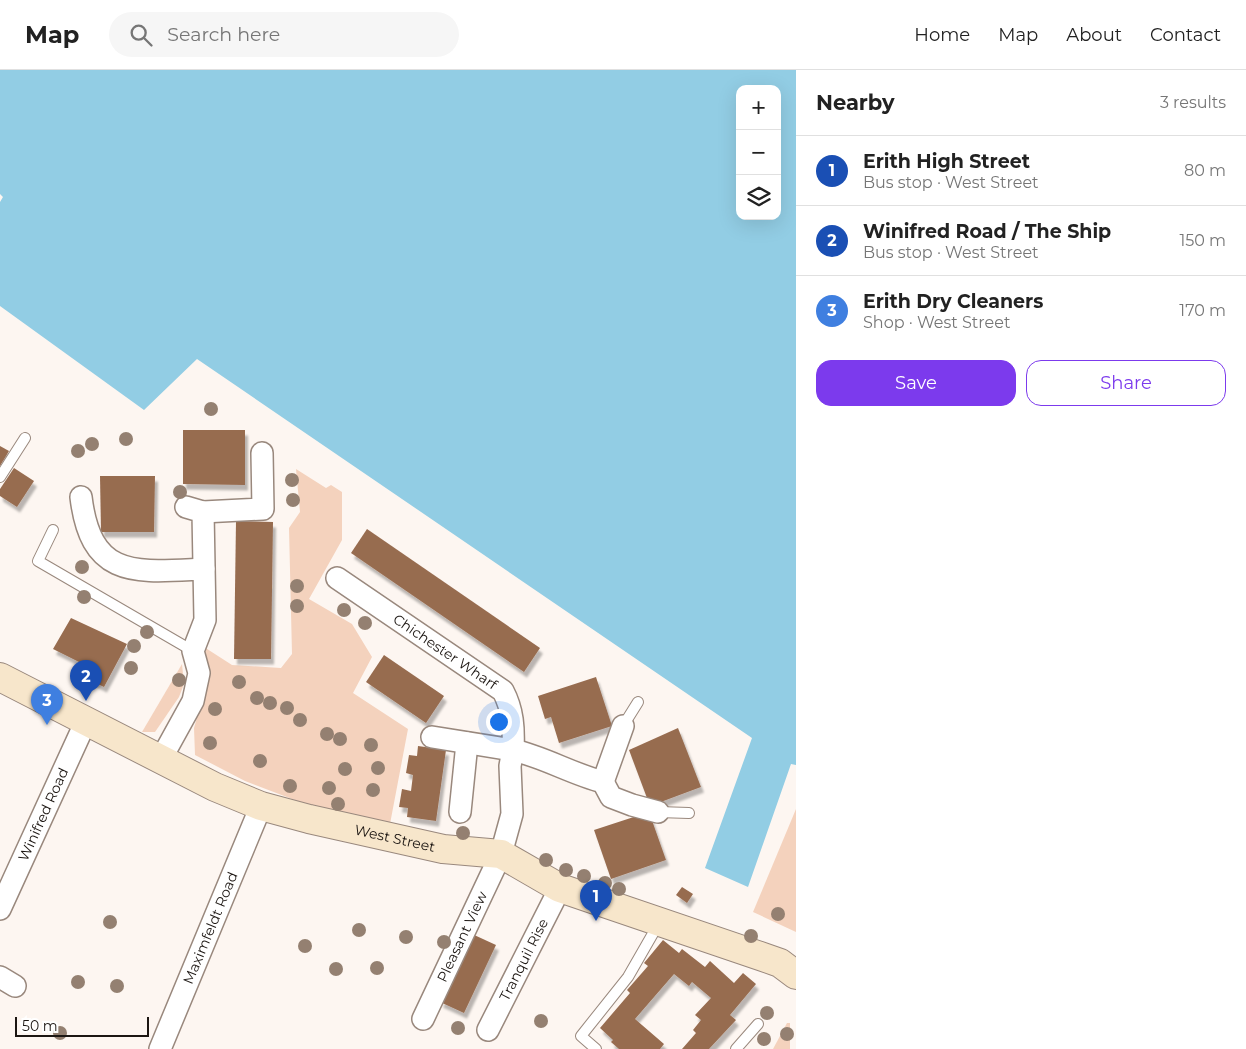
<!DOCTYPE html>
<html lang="en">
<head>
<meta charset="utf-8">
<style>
	:root { --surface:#fff; --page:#f6f6f6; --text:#222; --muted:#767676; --line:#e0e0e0; --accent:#7c3aed }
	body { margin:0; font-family:Montserrat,sans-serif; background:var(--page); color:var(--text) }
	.controls { position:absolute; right:15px; top:15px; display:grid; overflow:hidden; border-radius:10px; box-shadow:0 5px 20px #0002 }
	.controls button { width:45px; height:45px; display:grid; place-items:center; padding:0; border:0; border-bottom:1px solid var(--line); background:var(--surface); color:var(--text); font:25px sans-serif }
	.scale { position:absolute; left:15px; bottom:12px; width:134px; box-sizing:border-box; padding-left:5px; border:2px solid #1c1612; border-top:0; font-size:14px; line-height:18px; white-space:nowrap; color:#1c1612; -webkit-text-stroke:4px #fff; paint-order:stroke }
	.you { position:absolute; left:498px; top:651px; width:18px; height:18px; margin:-12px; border:4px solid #fff; border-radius:50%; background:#1a73e8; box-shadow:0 0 0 8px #1a73e833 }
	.badge { display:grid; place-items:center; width:32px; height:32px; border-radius:50%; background:var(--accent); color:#fff; font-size:16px; font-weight:700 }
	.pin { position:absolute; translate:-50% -41px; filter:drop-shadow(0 1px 2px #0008) }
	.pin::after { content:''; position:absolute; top:26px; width:18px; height:15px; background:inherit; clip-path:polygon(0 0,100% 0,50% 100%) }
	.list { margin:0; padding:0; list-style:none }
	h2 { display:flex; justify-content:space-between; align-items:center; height:65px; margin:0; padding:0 20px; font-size:21px }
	h2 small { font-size:16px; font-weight:400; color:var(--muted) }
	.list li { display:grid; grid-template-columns:32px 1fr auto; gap:15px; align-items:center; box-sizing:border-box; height:70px; padding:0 20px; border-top:1px solid var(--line) }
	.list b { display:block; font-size:19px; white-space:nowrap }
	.list p { margin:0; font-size:16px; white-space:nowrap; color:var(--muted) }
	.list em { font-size:16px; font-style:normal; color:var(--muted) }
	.actions { display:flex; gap:10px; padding:15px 20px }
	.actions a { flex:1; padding:11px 0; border:1px solid var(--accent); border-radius:15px; text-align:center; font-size:18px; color:var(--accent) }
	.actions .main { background:var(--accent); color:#fff }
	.icon { flex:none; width:28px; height:28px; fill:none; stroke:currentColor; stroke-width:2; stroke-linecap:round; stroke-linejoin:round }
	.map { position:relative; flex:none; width:796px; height:979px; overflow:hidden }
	header { display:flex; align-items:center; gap:30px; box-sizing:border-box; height:70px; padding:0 25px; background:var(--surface); border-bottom:1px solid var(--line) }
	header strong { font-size:24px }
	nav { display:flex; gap:28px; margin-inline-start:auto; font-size:18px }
	.search { width:350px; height:45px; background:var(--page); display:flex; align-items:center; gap:12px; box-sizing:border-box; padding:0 18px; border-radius:28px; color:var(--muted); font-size:19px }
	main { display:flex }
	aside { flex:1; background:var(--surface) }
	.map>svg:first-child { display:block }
	.green { fill:#f4d2bd }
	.water { fill:#92cde4; fill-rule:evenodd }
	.building { fill:#976c50; filter:url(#shadow) }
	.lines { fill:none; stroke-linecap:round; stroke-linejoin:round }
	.lane-casing { stroke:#99887d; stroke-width:12 }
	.street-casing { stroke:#99887d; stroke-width:24 }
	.secondary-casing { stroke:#99887d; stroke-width:30 }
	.lane { stroke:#fff; stroke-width:10 }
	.street { stroke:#fff; stroke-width:21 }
	.secondary { stroke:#f7e6cb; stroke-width:28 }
	.tree { fill:#948071 }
	.labels { text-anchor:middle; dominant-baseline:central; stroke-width:5; stroke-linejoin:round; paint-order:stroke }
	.street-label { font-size:14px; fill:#1c1612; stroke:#fff }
</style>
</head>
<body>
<header>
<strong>Map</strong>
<div class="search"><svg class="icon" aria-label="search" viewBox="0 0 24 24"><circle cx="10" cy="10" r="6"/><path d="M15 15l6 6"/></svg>Search here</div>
<nav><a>Home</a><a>Map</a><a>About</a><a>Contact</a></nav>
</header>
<main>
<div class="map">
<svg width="796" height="979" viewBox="0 0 796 979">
	<defs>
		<filter id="shadow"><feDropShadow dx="3" dy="5.5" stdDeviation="1" flood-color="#0004"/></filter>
	</defs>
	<rect width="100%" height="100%" fill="#fdf6f1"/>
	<g class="green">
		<polygon points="296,399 326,418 331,415 342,422 342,470 309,529 352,554 372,587 353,623 408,659 390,754 300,732 245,711 195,685 194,658 208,609 204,577 232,595 281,598 292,584 289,458 300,442"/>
		<polygon points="182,594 184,614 179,627 155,662 142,662"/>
		<polygon points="796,739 796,862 753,842"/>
		<polygon points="787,953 790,953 790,979 773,979"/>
	</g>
	<path class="water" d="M0,0H796V695L791,694L748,817L705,798L752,668L197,289L144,340L0,236V132L3,127L0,124ZM740,19H777V146H740Z"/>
	<g class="building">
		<polygon points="183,360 245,360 245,415 183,414"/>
		<polygon points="0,376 9,381 0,396"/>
		<polygon points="14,398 34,411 17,437 0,426 0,419"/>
		<polygon points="100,406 155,406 154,462 101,462"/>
		<polygon points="236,451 273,452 271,589 234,589"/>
		<polygon points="367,459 540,578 524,602 351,483"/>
		<polygon points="71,548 127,574 104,617 79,605 85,595 53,579"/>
		<polygon points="384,585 444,626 426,653 366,612"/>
		<polygon points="596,607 612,656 559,673 551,647 545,649 538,626"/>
		<polygon points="678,658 701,717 650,736 629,680"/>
		<polygon points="418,676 446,680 436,751 407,747 408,738 399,737 402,719 411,721 413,705 406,703 409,685 417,686"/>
		<polygon points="649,742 666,790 611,809 594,760"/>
		<polygon points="682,817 693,824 687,833 676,825"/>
		<polygon points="472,864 496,875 464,943 440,932"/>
		<polygon points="663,870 679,883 682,879 705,897 710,891 734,913 743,903 756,914 730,945 736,950 709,979 682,979 696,963 693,960 701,950 695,945 711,928 692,912 689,916 674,904 635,949 664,974 660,979 619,979 611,972 613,970 600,958 630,923 627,920 648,896 644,893"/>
	</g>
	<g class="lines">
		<g class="lane-casing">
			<g id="lane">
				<polyline points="0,407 25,368"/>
				<polyline points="53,460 38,491 193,581"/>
				<polyline points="623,656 638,632"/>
				<polyline points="658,742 689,743"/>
				<polyline points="596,979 581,966 628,907 659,853"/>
				<polyline points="736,979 758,954"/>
			</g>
		</g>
		<g class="street-casing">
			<g id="street">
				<path d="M81,427C91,510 136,502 204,499"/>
				<polyline points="203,442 263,439 262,383"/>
				<path id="s1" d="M337,508L503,621C513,640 514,658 513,680L432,667"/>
				<polyline points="161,689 193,631 199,603 193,581 205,550 203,442 186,437"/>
				<polyline points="603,712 623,656"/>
				<polyline points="460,742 467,673"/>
				<path id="s2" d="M0,839L86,651"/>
				<polyline points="0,907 15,916"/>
				<path id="s3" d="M423,949L501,784L512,744L510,696L513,680C544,687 572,704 603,712L611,727L632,735L658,742"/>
				<path id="s4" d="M488,960L560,818"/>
				<path id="s5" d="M160,979L261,736"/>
			</g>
		</g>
		<g class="secondary-casing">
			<g id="secondary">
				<path id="s6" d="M0,607L215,717L261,736L309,749L443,779L501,784L560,818L763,887L780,893L796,905"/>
			</g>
		</g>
		<use href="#lane" class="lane"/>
		<use href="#street" class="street"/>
		<use href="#secondary" class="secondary"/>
	</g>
	<g class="tree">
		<circle cx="211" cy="339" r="7"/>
		<circle cx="126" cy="369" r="7"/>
		<circle cx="92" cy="374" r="7"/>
		<circle cx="78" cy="381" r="7"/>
		<circle cx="292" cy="410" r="7"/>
		<circle cx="180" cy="422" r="7"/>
		<circle cx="293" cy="430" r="7"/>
		<circle cx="82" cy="497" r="7"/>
		<circle cx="297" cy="516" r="7"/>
		<circle cx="84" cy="527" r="7"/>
		<circle cx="297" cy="536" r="7"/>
		<circle cx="344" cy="540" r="7"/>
		<circle cx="365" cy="553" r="7"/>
		<circle cx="147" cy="562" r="7"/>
		<circle cx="134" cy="576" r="7"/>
		<circle cx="131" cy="598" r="7"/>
		<circle cx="179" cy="610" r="7"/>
		<circle cx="239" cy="612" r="7"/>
		<circle cx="257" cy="628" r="7"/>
		<circle cx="270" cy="633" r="7"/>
		<circle cx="287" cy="638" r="7"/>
		<circle cx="215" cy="639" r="7"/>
		<circle cx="300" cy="650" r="7"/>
		<circle cx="327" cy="664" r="7"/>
		<circle cx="340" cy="669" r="7"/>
		<circle cx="210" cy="673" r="7"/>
		<circle cx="371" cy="675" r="7"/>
		<circle cx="260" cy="691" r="7"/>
		<circle cx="378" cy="698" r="7"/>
		<circle cx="345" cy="699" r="7"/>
		<circle cx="290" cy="716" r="7"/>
		<circle cx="329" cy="718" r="7"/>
		<circle cx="373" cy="720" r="7"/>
		<circle cx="338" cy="734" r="7"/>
		<circle cx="463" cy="763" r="7"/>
		<circle cx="546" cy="790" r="7"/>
		<circle cx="566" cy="800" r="7"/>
		<circle cx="584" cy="806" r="7"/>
		<circle cx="605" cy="813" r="7"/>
		<circle cx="619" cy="819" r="7"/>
		<circle cx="778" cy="844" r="7"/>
		<circle cx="110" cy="852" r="7"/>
		<circle cx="359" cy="860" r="7"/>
		<circle cx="751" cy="866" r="7"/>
		<circle cx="406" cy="867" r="7"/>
		<circle cx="444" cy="872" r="7"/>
		<circle cx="305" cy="876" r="7"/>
		<circle cx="377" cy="898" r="7"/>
		<circle cx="336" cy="899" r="7"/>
		<circle cx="78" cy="912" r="7"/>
		<circle cx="117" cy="916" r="7"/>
		<circle cx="767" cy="943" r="7"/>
		<circle cx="541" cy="951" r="7"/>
		<circle cx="458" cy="958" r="7"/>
		<circle cx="60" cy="963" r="7"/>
		<circle cx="787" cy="964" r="7"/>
		<circle cx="764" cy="969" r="7"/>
	</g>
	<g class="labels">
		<g class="street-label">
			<text stroke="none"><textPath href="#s1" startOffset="131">Chichester Wharf</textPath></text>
			<text stroke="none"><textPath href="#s2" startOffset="104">Winifred Road</textPath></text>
			<text stroke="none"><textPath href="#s6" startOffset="429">West Street</textPath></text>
			<text stroke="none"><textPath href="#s5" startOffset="131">Maximfeldt Road</textPath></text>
			<text stroke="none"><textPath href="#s3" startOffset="91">Pleasant View</textPath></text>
			<text stroke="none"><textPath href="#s4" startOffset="79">Tranquil Rise</textPath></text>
		</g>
	</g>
</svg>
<div class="controls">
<button>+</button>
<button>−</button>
<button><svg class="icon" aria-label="layers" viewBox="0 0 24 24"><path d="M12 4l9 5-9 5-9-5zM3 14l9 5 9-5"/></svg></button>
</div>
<div class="scale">50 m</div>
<div class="you"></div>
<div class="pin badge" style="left:596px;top:851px;background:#1a4fb4">1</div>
<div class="pin badge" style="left:86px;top:631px;background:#1a4fb4">2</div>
<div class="pin badge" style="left:47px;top:655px;background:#3f7fe0">3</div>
</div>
<aside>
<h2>Nearby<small>3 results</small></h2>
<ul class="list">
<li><span class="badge" style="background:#1a4fb4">1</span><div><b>Erith High Street</b><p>Bus stop · West Street</p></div><em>80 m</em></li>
<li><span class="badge" style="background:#1a4fb4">2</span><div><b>Winifred Road / The Ship</b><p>Bus stop · West Street</p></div><em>150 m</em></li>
<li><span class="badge" style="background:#3f7fe0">3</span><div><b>Erith Dry Cleaners</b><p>Shop · West Street</p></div><em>170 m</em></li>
</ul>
<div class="actions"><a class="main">Save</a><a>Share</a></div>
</aside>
</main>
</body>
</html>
